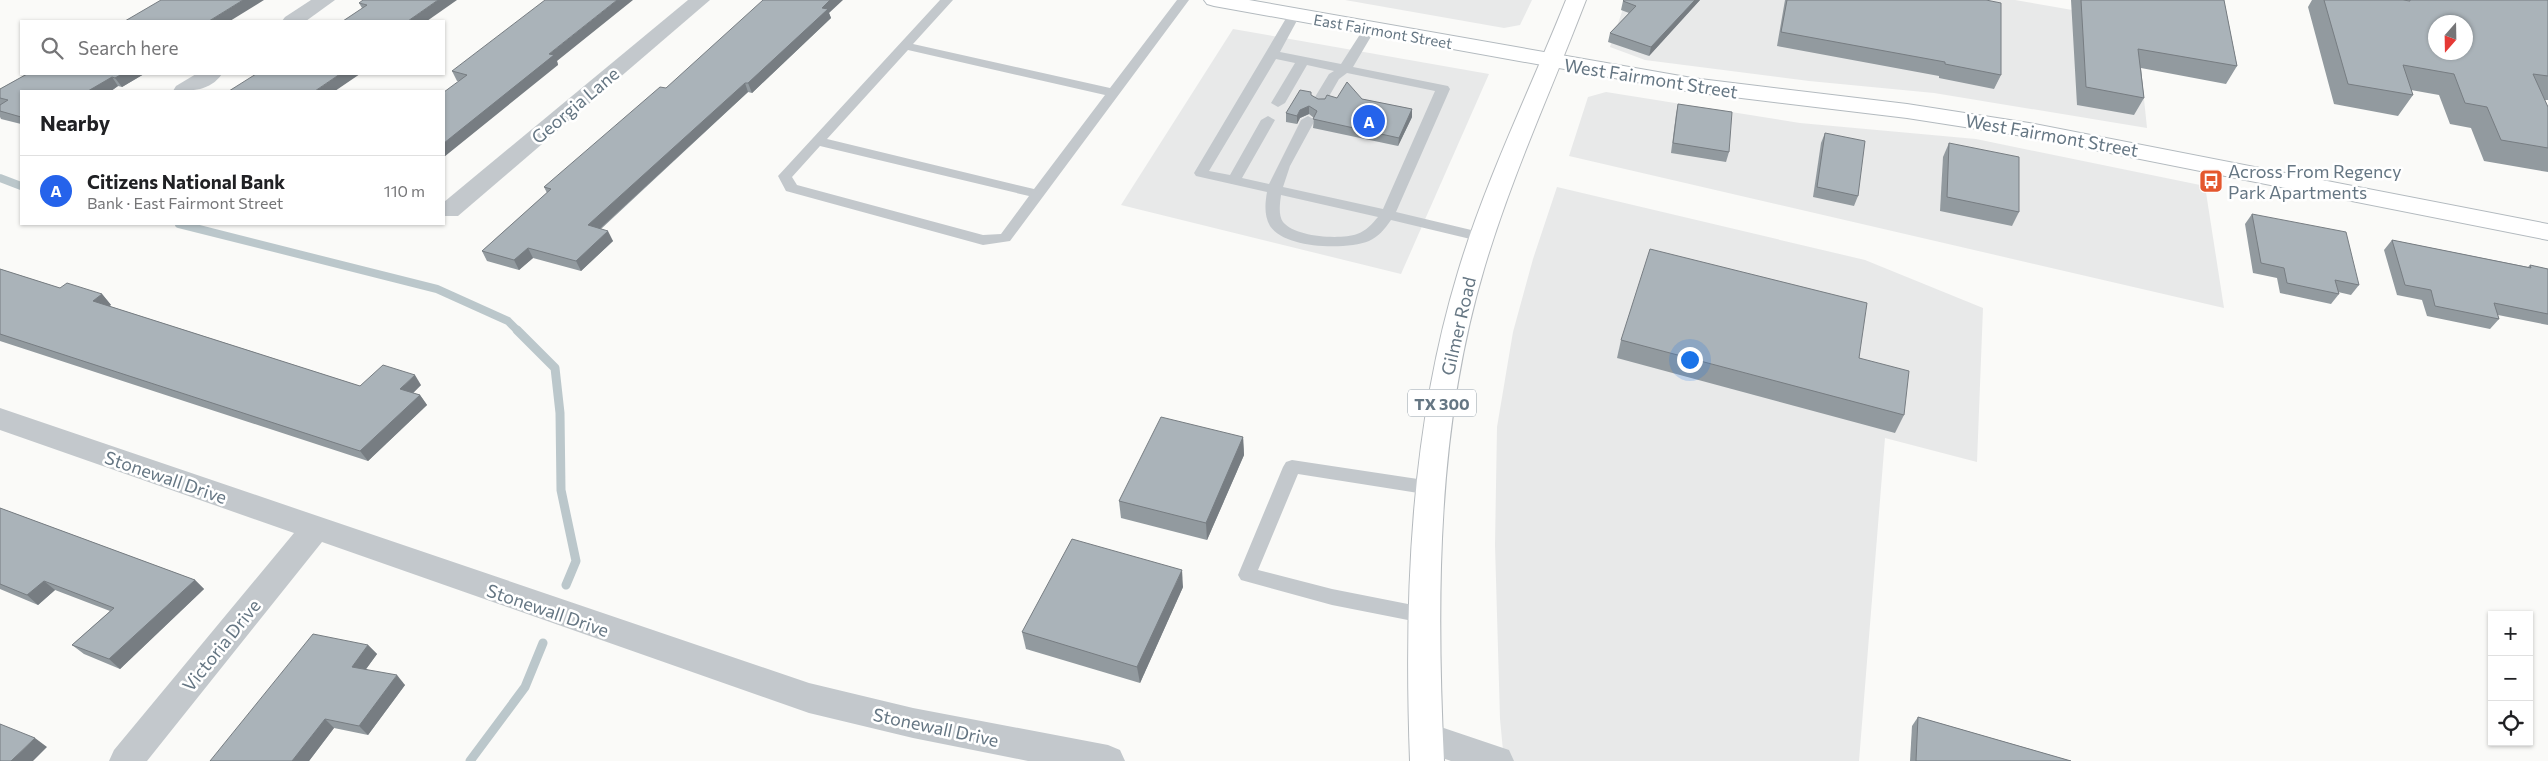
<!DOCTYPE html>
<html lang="en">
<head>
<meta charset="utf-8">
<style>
	:root { --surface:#fff; --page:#f6f6f6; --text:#202124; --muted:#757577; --line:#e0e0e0; --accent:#2563eb }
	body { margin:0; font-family:Commissioner,sans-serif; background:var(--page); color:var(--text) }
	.controls { position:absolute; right:15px; bottom:15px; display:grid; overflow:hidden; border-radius:0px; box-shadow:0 1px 4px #0004 }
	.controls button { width:45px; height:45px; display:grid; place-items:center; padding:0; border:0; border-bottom:1px solid var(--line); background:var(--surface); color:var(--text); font:25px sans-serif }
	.compass { position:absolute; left:2428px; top:15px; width:45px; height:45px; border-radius:50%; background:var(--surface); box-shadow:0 1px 4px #0004; rotate:200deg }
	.you { position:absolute; left:1689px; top:359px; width:18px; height:18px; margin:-12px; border:4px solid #fff; border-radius:50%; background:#1a73e8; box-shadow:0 0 0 8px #1a73e833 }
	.badge { display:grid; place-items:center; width:32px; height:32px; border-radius:50%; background:var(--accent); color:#fff; font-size:16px; font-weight:700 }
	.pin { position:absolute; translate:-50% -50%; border:2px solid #fff; box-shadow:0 1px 5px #0006 }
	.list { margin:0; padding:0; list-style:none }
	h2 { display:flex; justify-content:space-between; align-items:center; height:65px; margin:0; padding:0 20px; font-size:21px }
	h2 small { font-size:16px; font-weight:400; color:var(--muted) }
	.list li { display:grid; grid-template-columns:32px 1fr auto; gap:15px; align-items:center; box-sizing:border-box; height:70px; padding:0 20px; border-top:1px solid var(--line) }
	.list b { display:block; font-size:19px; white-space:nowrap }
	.list p { margin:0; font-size:16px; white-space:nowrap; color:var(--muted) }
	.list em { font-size:16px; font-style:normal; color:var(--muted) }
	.icon { flex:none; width:28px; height:28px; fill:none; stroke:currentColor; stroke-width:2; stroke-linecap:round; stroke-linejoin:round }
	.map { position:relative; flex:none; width:2548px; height:761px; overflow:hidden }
	.search { position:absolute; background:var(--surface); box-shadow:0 1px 4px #0004; left:20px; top:20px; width:425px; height:55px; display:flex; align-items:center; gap:12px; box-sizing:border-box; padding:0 18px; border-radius:0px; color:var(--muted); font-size:19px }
	.panel { position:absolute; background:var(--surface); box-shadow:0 1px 4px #0004; left:20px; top:90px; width:425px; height:135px; border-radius:0px }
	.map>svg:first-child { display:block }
	.built { fill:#e8e9e9 }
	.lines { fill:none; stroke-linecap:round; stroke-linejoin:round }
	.stream-far1 { stroke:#bbc7cb; stroke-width:8 }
	.stream { stroke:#bbc7cb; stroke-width:9 }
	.secondary-casing { stroke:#b3babf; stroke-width:2 }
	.primary-casing { stroke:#b5babe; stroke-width:2 }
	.lane { fill:#c3c8cc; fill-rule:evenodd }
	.street { fill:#c3c8cc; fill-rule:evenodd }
	.secondary { fill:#fff; fill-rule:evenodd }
	.primary { fill:#fff; fill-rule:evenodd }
	.wall { fill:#929a9f }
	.shaded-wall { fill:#777d82 }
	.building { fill:#aab3b9; stroke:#777d82; fill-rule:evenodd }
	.labels { text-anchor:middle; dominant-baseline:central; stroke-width:5; stroke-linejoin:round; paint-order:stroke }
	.far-street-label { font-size:15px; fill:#657683; stroke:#fff }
	.shield { fill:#fff; stroke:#939fa8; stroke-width:1 }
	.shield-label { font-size:16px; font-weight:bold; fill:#657683 }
	.street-label { font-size:18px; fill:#657683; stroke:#fff }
	.poi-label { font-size:18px; fill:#657683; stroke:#fff; text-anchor:start }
</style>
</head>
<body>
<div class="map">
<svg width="2548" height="761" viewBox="0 0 2548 761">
	<rect width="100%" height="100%" fill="#fafaf8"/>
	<g class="built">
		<polygon points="1345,0 1532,0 1520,25 1504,28"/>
		<polygon points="1626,0 2015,0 2136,21 2147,128 1934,93 1809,81 1645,60 1610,47"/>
		<polygon points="1233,29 1489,74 1401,274 1121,205"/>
		<polygon points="1606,92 1800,123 1976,139 2205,186 2224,308 1569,156 1588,97"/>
		<polygon points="1557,187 1865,260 1983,308 1977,462 1885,438 1859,761 1504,761 1500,719 1495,545 1497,427 1513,332 1533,259"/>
	</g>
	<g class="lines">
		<g class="stream-far1">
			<polyline points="0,178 21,186"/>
			<polyline points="179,224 437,289 508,321 518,331"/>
		</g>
		<g class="stream">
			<polyline points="517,330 555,368 560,413 561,490 576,561 566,585"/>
			<polyline points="470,761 525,687 543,643"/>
		</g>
		<g class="secondary-casing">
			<polygon id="secondary" points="1204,0 1249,0 1692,78 1907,104 2029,123 2548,224 2548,240 2029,137 1907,118 1692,92 1214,6 1207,4"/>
		</g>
		<g class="primary-casing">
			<path id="primary" d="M1566,0H1586C1552,89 1511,177 1484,269C1437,427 1436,597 1444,761H1410C1404,597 1410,430 1458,272C1486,179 1530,90 1566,0Z"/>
		</g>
		<g class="lane">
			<path d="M940,0H953L913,44L1110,88L1177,0H1189L1010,241L983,245L786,191L778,176ZM908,50L1105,95L1034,189L827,139ZM820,146L1029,196L1001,234L983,235L797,185L792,177Z"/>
			<path d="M1294,11L1300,15L1280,52L1341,64L1366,25L1370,24L1376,28L1353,67L1448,86L1450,89L1396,212L1488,234L1490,237L1488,240L1483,242L1391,220C1385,229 1378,237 1369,241C1346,250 1285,249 1270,226C1264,215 1265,204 1267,192L1196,176L1194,173L1288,15ZM1276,59L1295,63L1271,103L1278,107L1285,103L1307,65L1334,71L1329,74L1312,102L1319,106L1324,105L1339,79L1347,73L1435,91L1383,209L1283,187L1290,166L1315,120L1308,116L1301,120L1269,184L1242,178L1275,120L1268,116L1261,120L1230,175L1209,171ZM1281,195L1378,217C1372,224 1366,231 1357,234C1340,240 1295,237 1283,222C1278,215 1280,203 1281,195Z"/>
			<polygon points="1292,460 1431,481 1437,483 1440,488 1437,493 1431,495 1298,474 1258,570 1332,589 1423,607 1430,609 1432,615 1430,621 1423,623 1332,605 1241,580 1238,575 1283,467 1286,462"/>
		</g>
		<g class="street">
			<polygon points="311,0 335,0 306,21 282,21 285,17"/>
			<polygon points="688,0 710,0 458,216 444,216 444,202"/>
			<path d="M196,74H222C210,91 192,91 173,91L176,86Z"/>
			<polygon points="0,408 809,683 913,708 1108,745 1120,750 1125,761 1028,761 913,738 809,713 322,542 147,761 109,761 114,750 294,533 0,430"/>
			<polygon points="1426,722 1509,750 1514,761 1451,761 1414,748 1409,737 1414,726"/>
		</g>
		<use href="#secondary" class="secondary"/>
		<use href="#primary" class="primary"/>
	</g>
	<g class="wall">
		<polygon points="1700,0 1649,56 1608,42 1610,33 1629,13 1621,10 1623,1"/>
		<polygon points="1785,0 1986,0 2001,75 1994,89 1939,78 1939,76 1777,46"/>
		<polygon points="2071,0 2224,0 2237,66 2226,84 2141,68 2144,98 2134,115 2077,105"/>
		<polygon points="2312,0 2548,0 2548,100 2545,100 2548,107 2548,172 2484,161 2471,128 2450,124 2439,95 2411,90 2413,95 2398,116 2334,104 2308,7"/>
		<polygon points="359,3 427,21 362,8"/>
		<polygon points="829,13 831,18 752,93 748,92 601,229 613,241 581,271 533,258 519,270 487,261 482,251 547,193 544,187 666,88"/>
		<polygon points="557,61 558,65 458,81 457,81 452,71"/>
		<polygon points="27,74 144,74 122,87 118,86 111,91 21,91 21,124 1,119 0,117 0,89"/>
		<polygon points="1311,95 1318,99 1337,98 1362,99 1412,109 1412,117 1398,146 1313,128 1314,118 1309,114 1300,118 1297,124 1286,122 1286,113"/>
		<polygon points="1678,104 1729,152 1726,162 1671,153 1676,114"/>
		<polygon points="1825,133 1858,196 1854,206 1813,197 1821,143"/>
		<polygon points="1949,143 2019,212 2012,226 1940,211 1943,157"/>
		<polygon points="2252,214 2359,285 2351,295 2338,292 2339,294 2331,304 2280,293 2277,278 2253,273 2245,224"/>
		<polygon points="2392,240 2528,267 2530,265 2548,269 2548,325 2498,315 2499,319 2490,329 2427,316 2422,300 2397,295 2384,250"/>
		<polygon points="0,269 60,288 102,294 111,305 109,306 360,386 421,385 413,393 420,395 427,405 368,461 0,341"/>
		<polygon points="1621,340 1859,358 1904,415 1895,433 1617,358"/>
		<polygon points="1243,437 1244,455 1207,540 1121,518 1119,501"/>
		<polygon points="0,508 195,580 204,589 120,669 84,654 72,645 110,611 55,590 38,605 0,589"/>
		<polygon points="1183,587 1140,683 1026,649 1022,632"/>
		<polygon points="368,645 377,654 366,669 405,685 368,735 334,728 309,761 210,761"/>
		<polygon points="1918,717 2071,761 1910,761 1912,726"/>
	</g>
	<g class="shaded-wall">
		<polygon points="243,0 264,0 230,21 209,21"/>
		<polygon points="438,0 457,0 427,21 408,21"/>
		<polygon points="617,0 633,0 557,61 558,65 444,157 444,143 549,54"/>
		<polygon points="830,0 843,0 829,13 831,18 752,93 748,83"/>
		<polygon points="1695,0 1700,0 1649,56 1651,47"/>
		<polygon points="122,74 144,74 122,87 115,78"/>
		<polygon points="340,74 360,74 335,91 315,91"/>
		<polygon points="112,77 118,86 111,91 88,91"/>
		<polygon points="745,83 748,92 593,235 588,225"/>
		<polygon points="1309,106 1309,114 1300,118 1297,124 1297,116 1300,110"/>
		<polygon points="1412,109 1412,117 1398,146 1399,138"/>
		<polygon points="608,231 613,241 581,271 576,261"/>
		<polygon points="528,248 533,258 519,270 514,260"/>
		<polygon points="102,294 111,305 102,311 93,301"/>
		<polygon points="415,375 421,385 407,399 400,389"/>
		<polygon points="420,395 427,405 368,461 360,451"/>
		<polygon points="1243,437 1244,455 1207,540 1206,523"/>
		<polygon points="1182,570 1183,587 1140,683 1137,667"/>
		<polygon points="195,580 204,589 120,669 109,659"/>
		<polygon points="44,581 55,590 38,605 27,595"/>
		<polygon points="368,645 377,654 361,676 352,667"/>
		<polygon points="397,675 405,685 368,735 359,726"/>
		<polygon points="325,719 334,728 309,761 292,761"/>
		<polygon points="35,738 47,747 33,761 11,761"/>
	</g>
	<g class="building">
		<polygon points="161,0 243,0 209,21 125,21"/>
		<polygon points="363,0 438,0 408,21 343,21 367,5 359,3"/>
		<polygon points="545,0 617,0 549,54 554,55 444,143 444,92 467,75 452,71"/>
		<polygon points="763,0 830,0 822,8 828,9 748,83 745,83 588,225 608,231 576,261 528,248 514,260 482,251 551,189 544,187 660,87 666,88"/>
		<polygon points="1624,0 1695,0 1651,47 1610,33 1636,6 1623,1"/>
		<polygon points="1787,0 1986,0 2001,3 2001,75 1945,64 1945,62 1781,32"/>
		<polygon points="2081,0 2224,0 2237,66 2138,49 2144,98 2086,87"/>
		<path d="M2324,0H2403L2410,1V0H2548V76L2533,74L2548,107V148L2501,140L2487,107L2465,103L2454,74L2403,65L2413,95L2348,84ZM2436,22H2466V52H2436Z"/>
		<polygon points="27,74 122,74 115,78 112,77 88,91 21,91 21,117 0,111 0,105 8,100 0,98 0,89"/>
		<polygon points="256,74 340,74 315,91 229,91"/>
		<polygon points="1347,82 1362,99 1412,109 1399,138 1313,119 1317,111 1309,106 1300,110 1297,116 1286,113 1300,90 1311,92 1311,95 1318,99 1325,99 1327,95 1337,98"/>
		<polygon points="1678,104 1732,112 1729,152 1673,143"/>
		<polygon points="1825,133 1865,141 1858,196 1817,187"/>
		<polygon points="1949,143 2019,157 2019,212 1947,197"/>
		<polygon points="2252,214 2346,232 2359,285 2335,280 2339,294 2287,283 2284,268 2261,263"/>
		<polygon points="2392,240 2531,268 2530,265 2548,269 2548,314 2494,303 2499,319 2435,306 2431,290 2405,285"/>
		<polygon points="1650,249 1867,303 1859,358 1909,371 1904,415 1621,340"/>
		<polygon points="0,269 60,288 67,283 102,294 93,301 360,386 383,365 415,375 400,389 420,395 360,451 0,334"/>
		<polygon points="1161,417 1243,437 1206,523 1119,501"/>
		<polygon points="0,508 195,580 109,659 72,645 114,608 44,581 27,595 0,584"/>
		<polygon points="1072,539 1182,570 1137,667 1022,632"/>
		<polygon points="313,634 368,645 352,667 397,675 359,726 325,719 292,761 210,761"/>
		<polygon points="1918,717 2071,761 1916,761"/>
		<polygon points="0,724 35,738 11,761 0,761"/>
	</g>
	<defs>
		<g id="bus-square" transform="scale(1.25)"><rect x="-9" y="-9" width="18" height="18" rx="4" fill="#e4572e" stroke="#fff"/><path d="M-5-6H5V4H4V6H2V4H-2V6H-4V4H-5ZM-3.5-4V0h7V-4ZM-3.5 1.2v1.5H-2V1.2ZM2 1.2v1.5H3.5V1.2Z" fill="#fff"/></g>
	</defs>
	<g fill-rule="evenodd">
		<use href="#bus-square" x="2211" y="181"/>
	</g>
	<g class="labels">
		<g class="far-street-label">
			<text transform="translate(1383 31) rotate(10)">East Fairmont Street</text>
		</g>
		<rect class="shield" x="1408" y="389.5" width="68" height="27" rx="4"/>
		<g class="shield-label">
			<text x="1442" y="403">TX 300</text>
		</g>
		<g class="street-label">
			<text transform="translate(1651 78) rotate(9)">West Fairmont Street</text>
			<text transform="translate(575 105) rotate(-40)">Georgia Lane</text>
			<text transform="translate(2052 135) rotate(10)">West Fairmont Street</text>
			<text transform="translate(1458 326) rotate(-77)">Gilmer Road</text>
			<text transform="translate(166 477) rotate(19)">Stonewall Drive</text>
			<text transform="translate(548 610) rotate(19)">Stonewall Drive</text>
			<text transform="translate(221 645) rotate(-51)">Victoria Drive</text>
			<text transform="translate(936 727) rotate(12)">Stonewall Drive</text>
		</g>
		<g class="poi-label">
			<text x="2228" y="171">Across From Regency<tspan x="2228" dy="21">Park Apartments</tspan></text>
		</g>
	</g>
</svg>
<div class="controls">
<button>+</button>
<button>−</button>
<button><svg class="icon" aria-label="locate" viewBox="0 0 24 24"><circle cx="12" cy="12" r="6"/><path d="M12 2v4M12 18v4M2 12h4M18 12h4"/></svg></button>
</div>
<svg class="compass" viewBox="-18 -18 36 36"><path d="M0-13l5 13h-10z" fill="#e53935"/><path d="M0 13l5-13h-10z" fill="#757577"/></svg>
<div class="you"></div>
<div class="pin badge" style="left:1369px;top:121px">A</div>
<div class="search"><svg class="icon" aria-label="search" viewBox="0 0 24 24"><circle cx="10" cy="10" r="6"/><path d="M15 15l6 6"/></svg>Search here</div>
<section class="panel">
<h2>Nearby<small></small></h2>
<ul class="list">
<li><span class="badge">A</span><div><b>Citizens National Bank</b><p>Bank · East Fairmont Street</p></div><em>110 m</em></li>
</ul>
</section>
</div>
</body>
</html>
